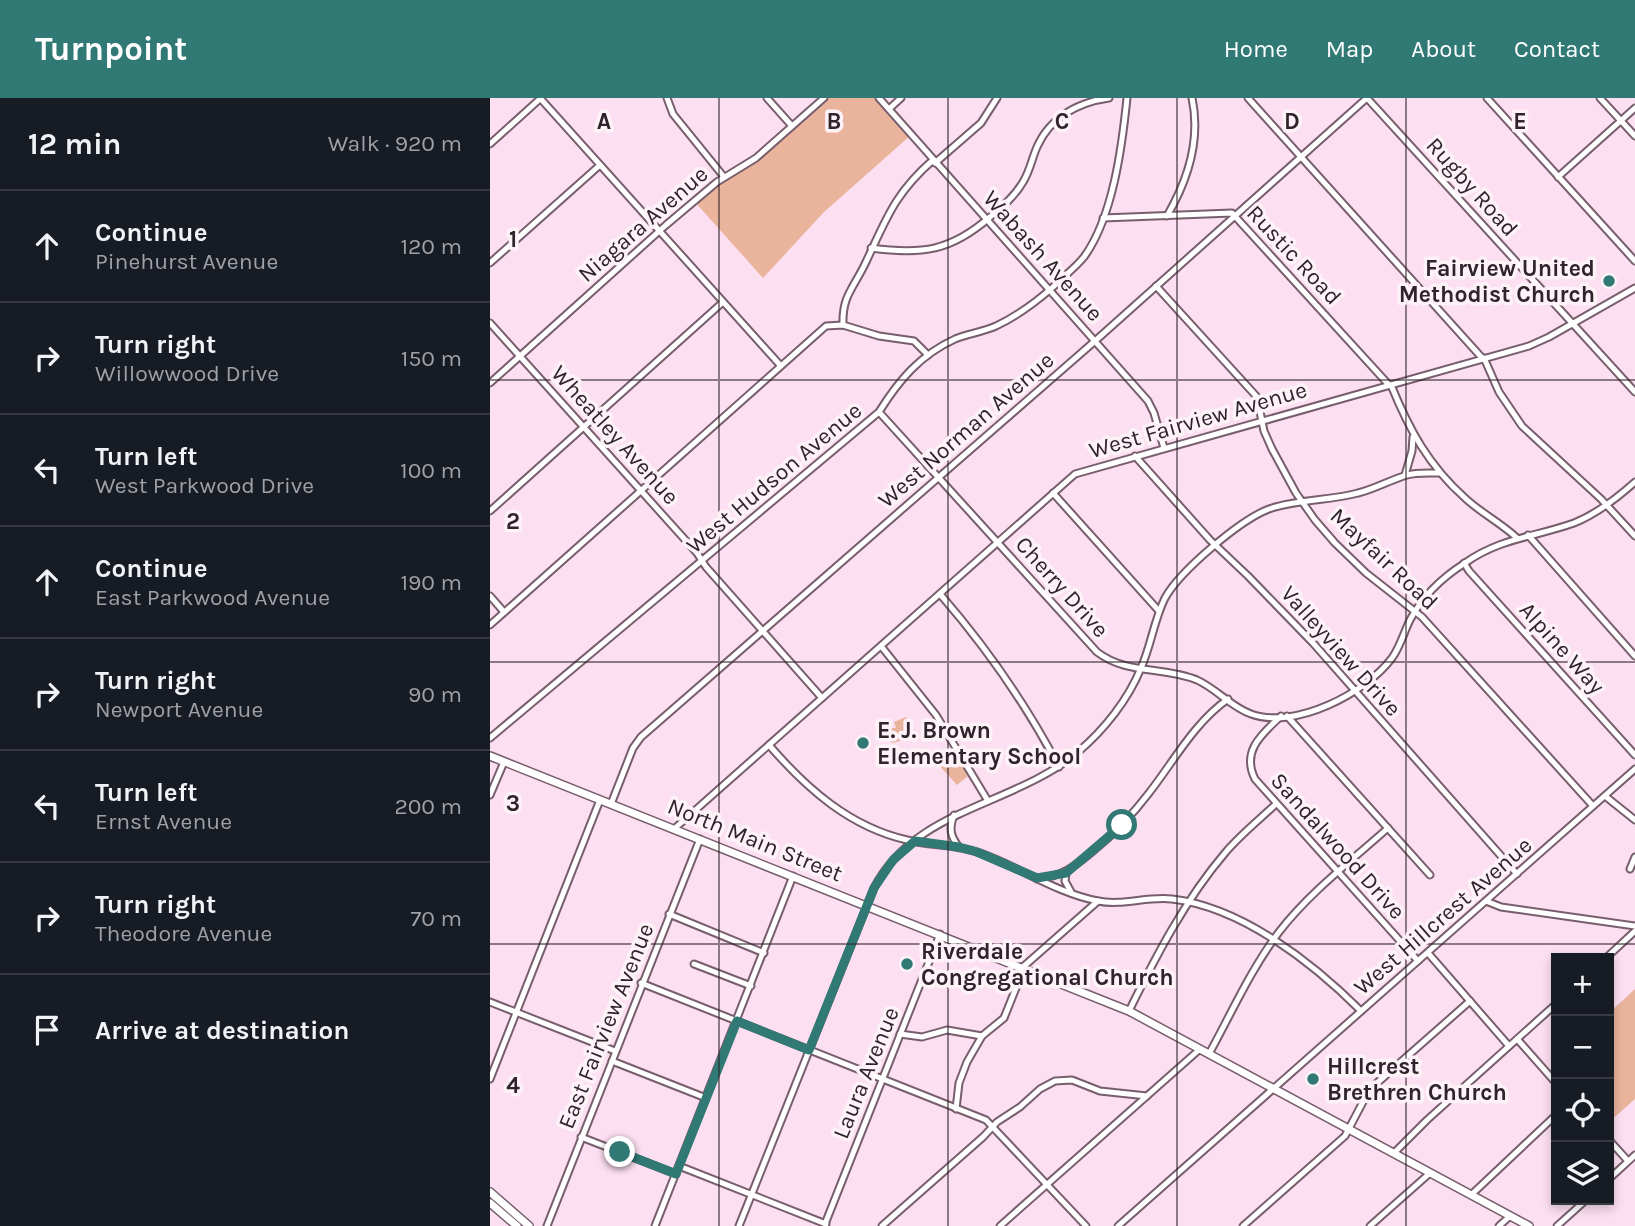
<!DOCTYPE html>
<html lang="en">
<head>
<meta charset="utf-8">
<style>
	:root { --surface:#171b24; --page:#20242c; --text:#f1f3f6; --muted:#9ea1a6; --line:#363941; --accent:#317975 }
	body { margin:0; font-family:Karla,sans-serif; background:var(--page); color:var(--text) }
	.controls { position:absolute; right:21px; bottom:21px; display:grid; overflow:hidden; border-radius:0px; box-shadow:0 4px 10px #0003 }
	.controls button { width:63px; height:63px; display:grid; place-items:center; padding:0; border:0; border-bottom:2px solid var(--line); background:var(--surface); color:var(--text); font:35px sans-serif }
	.stop { position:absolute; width:21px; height:21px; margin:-16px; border:5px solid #317975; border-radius:50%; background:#fff }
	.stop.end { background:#317975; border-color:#fff; box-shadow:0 2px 7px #0008 }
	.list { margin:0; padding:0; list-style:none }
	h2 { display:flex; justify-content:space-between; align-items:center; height:91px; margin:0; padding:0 28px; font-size:30px }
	h2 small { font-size:23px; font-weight:400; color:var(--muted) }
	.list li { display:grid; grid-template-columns:46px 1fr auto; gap:21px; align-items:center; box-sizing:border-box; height:112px; padding:0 28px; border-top:2px solid var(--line) }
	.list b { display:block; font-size:26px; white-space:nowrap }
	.list p { margin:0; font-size:23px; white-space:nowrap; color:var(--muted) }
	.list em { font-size:23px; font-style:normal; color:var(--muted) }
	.icon { flex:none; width:38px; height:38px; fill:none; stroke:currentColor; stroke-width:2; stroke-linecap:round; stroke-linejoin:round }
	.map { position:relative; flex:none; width:1145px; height:1128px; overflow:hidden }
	header { display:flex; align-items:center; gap:42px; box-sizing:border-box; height:98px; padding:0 35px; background:var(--accent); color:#fff }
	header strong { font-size:33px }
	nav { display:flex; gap:38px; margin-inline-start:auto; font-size:24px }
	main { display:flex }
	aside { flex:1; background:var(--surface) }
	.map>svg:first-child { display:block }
	.green { fill:#eab39c }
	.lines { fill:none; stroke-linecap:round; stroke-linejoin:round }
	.minor-casing { stroke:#775e6d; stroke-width:9 }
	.major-casing { stroke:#775e6d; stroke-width:10 }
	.minor { stroke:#fff; stroke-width:5 }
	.major { stroke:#fff; stroke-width:7 }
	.route { stroke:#317975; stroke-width:9 }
	.grid { fill:none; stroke:#2f242a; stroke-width:2; stroke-opacity:0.55 }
	.poi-dot { fill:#317975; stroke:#fef2f9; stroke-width:2.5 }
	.labels { text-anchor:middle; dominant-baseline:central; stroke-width:7; stroke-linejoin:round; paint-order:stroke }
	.street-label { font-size:23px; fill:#2f242a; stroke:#fef2f9 }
	.poi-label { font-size:23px; font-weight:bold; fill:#2f242a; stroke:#fef2f9; text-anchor:start }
	.grid-label { font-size:23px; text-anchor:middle; font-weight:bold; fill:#2f242a; stroke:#fef2f9; stroke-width:7; stroke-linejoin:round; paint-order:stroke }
</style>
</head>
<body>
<header>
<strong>Turnpoint</strong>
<nav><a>Home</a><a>Map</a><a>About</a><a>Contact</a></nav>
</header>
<main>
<aside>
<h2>12 min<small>Walk · 920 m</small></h2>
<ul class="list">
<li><svg class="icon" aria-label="ahead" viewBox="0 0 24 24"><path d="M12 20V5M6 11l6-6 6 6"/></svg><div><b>Continue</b><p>Pinehurst Avenue</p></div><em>120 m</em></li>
<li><svg class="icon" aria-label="right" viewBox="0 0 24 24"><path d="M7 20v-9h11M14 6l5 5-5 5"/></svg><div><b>Turn right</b><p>Willowwood Drive</p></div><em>150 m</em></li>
<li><svg class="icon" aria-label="left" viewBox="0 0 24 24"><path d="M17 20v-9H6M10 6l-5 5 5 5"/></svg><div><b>Turn left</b><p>West Parkwood Drive</p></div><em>100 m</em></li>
<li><svg class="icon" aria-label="ahead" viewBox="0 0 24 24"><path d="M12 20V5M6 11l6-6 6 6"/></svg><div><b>Continue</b><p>East Parkwood Avenue</p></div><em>190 m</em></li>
<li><svg class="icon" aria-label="right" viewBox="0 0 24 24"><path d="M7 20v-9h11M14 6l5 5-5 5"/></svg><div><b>Turn right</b><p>Newport Avenue</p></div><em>90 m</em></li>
<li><svg class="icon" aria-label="left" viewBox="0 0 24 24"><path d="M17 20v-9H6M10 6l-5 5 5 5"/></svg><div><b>Turn left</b><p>Ernst Avenue</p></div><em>200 m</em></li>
<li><svg class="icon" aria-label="right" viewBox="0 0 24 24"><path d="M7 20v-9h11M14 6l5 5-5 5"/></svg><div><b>Turn right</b><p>Theodore Avenue</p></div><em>70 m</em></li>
<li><svg class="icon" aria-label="arrive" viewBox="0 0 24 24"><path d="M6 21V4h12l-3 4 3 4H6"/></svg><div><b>Arrive at destination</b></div></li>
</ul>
</aside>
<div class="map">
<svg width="1145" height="1128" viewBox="0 0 1145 1128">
	<rect width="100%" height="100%" fill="#fcdff0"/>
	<g class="green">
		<polygon points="334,0 389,0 421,37 334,114 273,180 204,103 225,86 253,69"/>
		<polygon points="416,619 424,638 403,645 388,636 389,630 406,630 404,624"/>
		<polygon points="462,652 478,678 467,687 447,665"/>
		<polygon points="1145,891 1145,1001 1119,1024 1119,915"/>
	</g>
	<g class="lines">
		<g class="minor-casing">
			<g id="minor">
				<polyline points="50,0 290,267"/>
				<polyline points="177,0 183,16 234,79"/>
				<polyline points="277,0 302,28"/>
				<polyline points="389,0 658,303 664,315 674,350"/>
				<polyline points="758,0 993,261"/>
				<polyline points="877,0 1145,294"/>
				<polyline points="997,0 1145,163"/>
				<polyline points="1110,0 1145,38"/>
				<polyline points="399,11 411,0"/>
				<polyline points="0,46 51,0"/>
				<polyline points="445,65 491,25 507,0"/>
				<polyline points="1068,79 1145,10"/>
				<path d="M677,118C698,82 711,42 702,0"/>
				<polyline points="613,120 742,115 899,287"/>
				<path d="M381,150C432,157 461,153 500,119C513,108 525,98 533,84C540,73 542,60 547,49C560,19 589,4 619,0"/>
				<polyline points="0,165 110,67"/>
				<polyline points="666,188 767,299 774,333 782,351 806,395 825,422 845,445 876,475 932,519 1103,708"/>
				<polyline points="0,225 207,455 216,469 332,600"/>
				<path d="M353,227C352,198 363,191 375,166C396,122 404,96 443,62"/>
				<polyline points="994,260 1009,294 1032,328 1111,401 1145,438"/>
				<polyline points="0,285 176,127 227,84 266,60 334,0"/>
				<path d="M901,287C919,331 938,367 975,400C991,415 1011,425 1027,440"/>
				<path d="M389,314L607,554C637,577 673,568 707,582C727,591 741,609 761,616C805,632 876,595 902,560C910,549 914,534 920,522C932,499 953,479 975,465C1010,440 1045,439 1084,425C1107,416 1127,400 1145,384"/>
				<polyline points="645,358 720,442 758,478 823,545 1027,776"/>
				<polyline points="915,377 922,353 923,339"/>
				<polyline points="563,395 669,513"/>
				<polyline points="0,413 233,204"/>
				<polyline points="1038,437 1145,558"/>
				<polyline points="974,465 979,473 1145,657"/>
				<path d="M450,496C496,549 536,606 569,669"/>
				<polyline points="0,498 14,514"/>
				<polyline points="0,527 336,228 353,227 389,238 424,243 438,257"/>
				<polyline points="391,548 446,617 498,703"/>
				<path d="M791,618C772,636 751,653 765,681L928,863"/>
				<polyline points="797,618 940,777"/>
				<path d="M0,640L389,314C409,282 430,257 465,241C478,236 492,234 506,228C527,218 545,205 563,189C573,179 585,170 594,159C623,119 632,49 637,0"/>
				<path d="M279,647C317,691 360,729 417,742C441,748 466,746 490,755C530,769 566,795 608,803C633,808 657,798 682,801C752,809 823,865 871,913"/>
				<polyline points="0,697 14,664"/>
				<polyline points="1115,698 1145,722"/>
				<polyline points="121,706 143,650 151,639 605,243 877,0"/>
				<path d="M464,717C459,730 460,738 469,749"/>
				<polyline points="184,731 585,376 1039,248 1059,239 1145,190"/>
				<polyline points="1140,771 1145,759"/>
				<polyline points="576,775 575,783 581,794"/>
				<path d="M547,781C573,778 584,769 603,753C624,736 643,716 659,695C684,663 704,625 738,601"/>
				<polyline points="996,803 1011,809 1145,828"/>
				<polyline points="179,816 274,855"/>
				<polyline points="938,855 1019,948"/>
				<polyline points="1116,860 1145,833"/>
				<polyline points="204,866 261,888"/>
				<polyline points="533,869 608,803"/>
				<polyline points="151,885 496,1022 596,1128"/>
				<polyline points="0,904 125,953"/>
				<path d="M639,913C666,858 695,802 735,755C750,737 769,722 786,706"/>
				<polyline points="410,936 432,939 457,932 492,938"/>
				<polyline points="1028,942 1066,985"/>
				<path d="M719,956C741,916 761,871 789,834C819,795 861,763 898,730"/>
				<polyline points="122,963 216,1000"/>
				<polyline points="0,981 110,702"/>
				<polyline points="466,1011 469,985 477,964 492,938 514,920 534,870"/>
				<polyline points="91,1039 186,1076"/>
				<polyline points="1119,1042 1138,1063"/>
				<polyline points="904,1055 937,1022 1066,906"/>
				<polyline points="189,1068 336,1126"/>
				<polyline points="1119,1081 1145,1057"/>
				<polyline points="981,1097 1066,1017"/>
				<polyline points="335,1126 450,836"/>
				<polyline points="57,1128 210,741"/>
				<polyline points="165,1128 303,778"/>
				<path d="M249,1128L384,790C425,710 524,708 588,654C614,632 638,602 651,570C661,548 664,522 675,500C690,473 750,422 779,411C807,401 839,403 868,395C885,391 900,382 917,377C927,374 938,375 949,375"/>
				<polyline points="392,1128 493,1039 507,1024 530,1009 550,991 565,983 582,982 610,993 657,998"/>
				<polyline points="510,1128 710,951"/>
				<polyline points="628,1128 1145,671"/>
				<polyline points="753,1128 855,1038 874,1002 887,985 980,903"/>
				<polyline points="880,1128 940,1075"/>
				<polyline points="1009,1128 1020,1118"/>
				<polyline points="1067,1128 1096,1102"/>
			</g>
		</g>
		<g class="major-casing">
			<g id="major">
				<polyline points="0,658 639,913 1039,1128"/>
				<polyline points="0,1094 39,1128"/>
				<polyline points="0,1105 27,1128"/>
			</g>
		</g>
		<use href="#minor" class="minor"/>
		<use href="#major" class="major"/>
	</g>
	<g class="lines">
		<polyline class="route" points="130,1054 186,1076 247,923 319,952 384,790 403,762 425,743 469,749 487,754 547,780 576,775 632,727"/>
	</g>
	<path class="grid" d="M229,0V1128M458,0V1128M687,0V1128M916,0V1128M0,282H1145M0,564H1145M0,846H1145"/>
	<g class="poi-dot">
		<circle cx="1119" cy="183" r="7"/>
		<circle cx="373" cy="645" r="7"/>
		<circle cx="417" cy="866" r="7"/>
		<circle cx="823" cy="981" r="7"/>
	</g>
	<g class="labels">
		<g class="street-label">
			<text transform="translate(982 89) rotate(48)">Rugby Road</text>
			<text transform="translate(153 126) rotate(-41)">Niagara Avenue</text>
			<text transform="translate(804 157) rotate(47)">Rustic Road</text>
			<text transform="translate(553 158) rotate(48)">Wabash Avenue</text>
			<text transform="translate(708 322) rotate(-16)">West Fairview Avenue</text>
			<text transform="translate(476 332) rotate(-41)">West Norman Avenue</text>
			<text transform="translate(125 337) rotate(48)">Wheatley Avenue</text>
			<text transform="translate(284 380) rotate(-40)">West Hudson Avenue</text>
			<text transform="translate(894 461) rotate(43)">Mayfair Road</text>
			<text transform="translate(572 489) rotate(48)">Cherry Drive</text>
			<text transform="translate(1072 550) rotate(48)">Alpine Way</text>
			<text transform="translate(851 553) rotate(48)">Valleyview Drive</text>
			<text transform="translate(265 742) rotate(22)">North Main Street</text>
			<text transform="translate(848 748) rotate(48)">Sandalwood Drive</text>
			<text transform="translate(953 818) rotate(-41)">West Hillcrest Avenue</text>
			<text transform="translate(116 928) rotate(-68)">East Fairview Avenue</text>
			<text transform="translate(376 975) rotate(-68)">Laura Avenue</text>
		</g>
		<g class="poi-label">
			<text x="1105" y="170" text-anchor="end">Fairview United<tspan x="1105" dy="26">Methodist Church</tspan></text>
			<text x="387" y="632">E. J. Brown<tspan x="387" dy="26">Elementary School</tspan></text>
			<text x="431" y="853">Riverdale<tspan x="431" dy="26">Congregational Church</tspan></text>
			<text x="837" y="968">Hillcrest<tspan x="837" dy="26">Brethren Church</tspan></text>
		</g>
	</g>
	<g class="grid-label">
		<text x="114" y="31">A</text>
		<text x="344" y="31">B</text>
		<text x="572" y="31">C</text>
		<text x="802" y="31">D</text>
		<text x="1030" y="31">E</text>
		<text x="23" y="149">1</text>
		<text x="23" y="431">2</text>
		<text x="23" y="713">3</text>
		<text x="23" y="995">4</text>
	</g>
</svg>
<div class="controls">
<button>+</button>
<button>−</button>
<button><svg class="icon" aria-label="locate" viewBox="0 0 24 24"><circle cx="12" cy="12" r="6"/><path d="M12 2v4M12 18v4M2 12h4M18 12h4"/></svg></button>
<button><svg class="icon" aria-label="layers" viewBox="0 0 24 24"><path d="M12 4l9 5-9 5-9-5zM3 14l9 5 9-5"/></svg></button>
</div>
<div class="stop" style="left:632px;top:727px"></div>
<div class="stop end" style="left:130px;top:1054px"></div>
</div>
</main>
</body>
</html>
